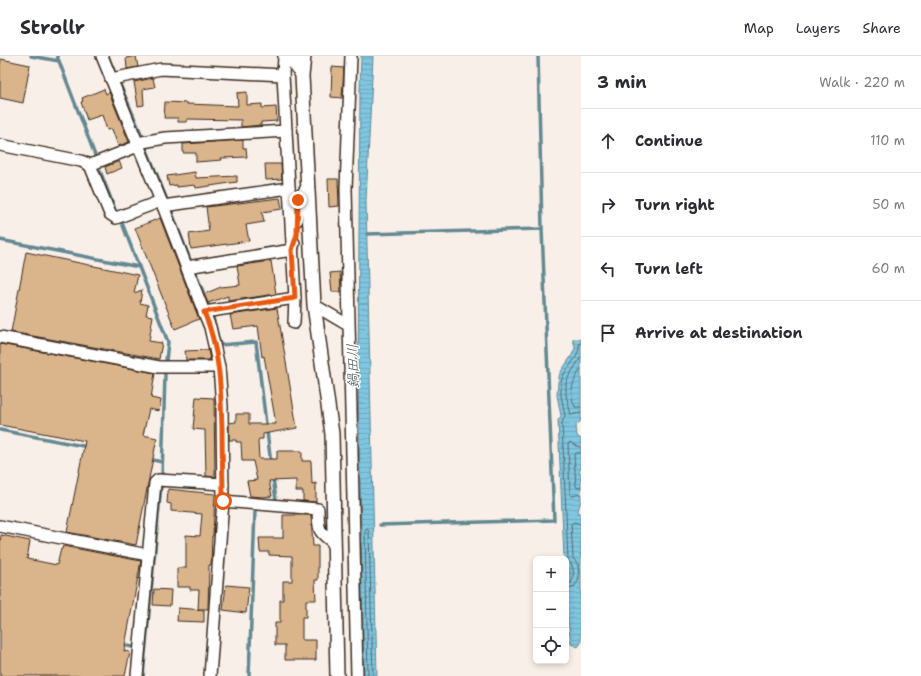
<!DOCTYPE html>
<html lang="en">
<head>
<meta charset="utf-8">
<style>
	:root { --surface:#fff; --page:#f7f7f7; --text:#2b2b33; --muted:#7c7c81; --line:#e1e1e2 }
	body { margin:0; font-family:"Shantell Sans","Klee One",sans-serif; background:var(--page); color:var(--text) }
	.controls { position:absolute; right:12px; bottom:12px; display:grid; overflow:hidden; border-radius:6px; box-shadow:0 2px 6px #0003 }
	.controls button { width:36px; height:36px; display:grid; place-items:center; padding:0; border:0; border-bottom:1px solid var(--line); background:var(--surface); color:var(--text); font:20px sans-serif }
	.stop { position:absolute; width:12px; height:12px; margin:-9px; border:3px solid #ea580c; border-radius:50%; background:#fff }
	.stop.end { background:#ea580c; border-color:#fff; box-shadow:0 1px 4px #0008 }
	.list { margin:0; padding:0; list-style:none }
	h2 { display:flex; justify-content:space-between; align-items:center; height:52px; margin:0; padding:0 16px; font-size:17px }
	h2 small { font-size:13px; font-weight:400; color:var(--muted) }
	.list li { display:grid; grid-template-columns:26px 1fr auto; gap:12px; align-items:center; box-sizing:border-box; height:64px; padding:0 16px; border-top:1px solid var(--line) }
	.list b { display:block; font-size:15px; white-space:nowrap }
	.list em { font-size:13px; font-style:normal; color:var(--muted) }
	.icon { flex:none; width:22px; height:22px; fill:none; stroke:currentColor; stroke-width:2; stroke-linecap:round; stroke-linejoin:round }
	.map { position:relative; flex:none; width:581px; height:620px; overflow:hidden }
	header { display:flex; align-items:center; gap:24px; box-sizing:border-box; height:56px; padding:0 20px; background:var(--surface); border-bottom:1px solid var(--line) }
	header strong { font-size:19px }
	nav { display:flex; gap:22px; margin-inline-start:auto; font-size:14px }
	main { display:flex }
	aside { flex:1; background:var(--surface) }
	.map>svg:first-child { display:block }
	.water { fill:url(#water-rules); stroke:#648892 }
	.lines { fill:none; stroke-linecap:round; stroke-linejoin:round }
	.shore { stroke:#56686c; stroke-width:1 }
	.stream { stroke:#648892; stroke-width:3.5 }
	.building { fill:#dab48b; stroke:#3b2a1e }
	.minor-casing { stroke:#3b2a1e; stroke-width:14 }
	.tertiary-casing { stroke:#3b2a1e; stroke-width:16 }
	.minor { stroke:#fff; stroke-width:11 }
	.tertiary { stroke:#fff; stroke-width:13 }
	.route { stroke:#ea580c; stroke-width:5 }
	.labels { text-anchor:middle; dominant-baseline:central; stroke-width:3; stroke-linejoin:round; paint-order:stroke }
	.water-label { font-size:15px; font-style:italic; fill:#4f5958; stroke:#fff }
</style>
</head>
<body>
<header>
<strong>Strollr</strong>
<nav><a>Map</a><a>Layers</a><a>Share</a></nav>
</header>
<main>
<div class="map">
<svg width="581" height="620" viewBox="0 0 581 620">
	<defs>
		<pattern id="water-rules" width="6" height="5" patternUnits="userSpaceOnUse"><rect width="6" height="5" fill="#7fc6e0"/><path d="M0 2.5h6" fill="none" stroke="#6faac0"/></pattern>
	</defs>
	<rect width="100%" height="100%" fill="#f8f0e8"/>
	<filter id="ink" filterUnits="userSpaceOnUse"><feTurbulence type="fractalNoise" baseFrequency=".025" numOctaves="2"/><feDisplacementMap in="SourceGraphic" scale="8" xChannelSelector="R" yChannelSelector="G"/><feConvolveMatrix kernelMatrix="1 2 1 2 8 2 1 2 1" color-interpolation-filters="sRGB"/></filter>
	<g filter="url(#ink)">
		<g class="water">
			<polygon points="361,0 373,0 366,145 377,620 364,620 358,323 360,32"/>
			<polygon points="573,283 580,283 581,285 581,365 576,369 577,380 581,383 581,413 579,415 581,419 581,444 578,455 581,461 581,587 578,591 571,588 567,557 566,557 566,530 570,521 569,512 566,506 566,503 564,502 558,364 561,360 557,339 558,326 560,317 572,299 575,292"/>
		</g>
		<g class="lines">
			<g class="shore">
				<polyline points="581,301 569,320 566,327 566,339 571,359 581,357"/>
				<path d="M581,313C573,324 568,337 575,351H581"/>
				<polyline points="581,391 576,390 570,386 568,388 570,439 572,440 581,438"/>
				<polyline points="581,397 576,397 574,399 576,430 577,432 581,431"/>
				<path d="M566,529L571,527C575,519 574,510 568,504L562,367L565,360L561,339V326L564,318L576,301L579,293V288L581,287"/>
				<polyline points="566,534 574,531 578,525 579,520 578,509 573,502 571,468 574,466 581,468"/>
				<polyline points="368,620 365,475 367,473 369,475 373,620"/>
			</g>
			<g class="stream">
				<polyline points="31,0 59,5"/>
				<polyline points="57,0 96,102"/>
				<polyline points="108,0 115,17"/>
				<polyline points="119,26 143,82"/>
				<polyline points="145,89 167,144"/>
				<polyline points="100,115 116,156"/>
				<polyline points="171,154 191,206"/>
				<polyline points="122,167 168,286 166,305"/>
				<polyline points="367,178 542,173"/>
				<polyline points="0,184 139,211"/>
				<polyline points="195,215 209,251"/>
				<polyline points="212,258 220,289 256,286 271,408"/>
				<polyline points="0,374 88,391"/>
				<polyline points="149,403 162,406"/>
				<polyline points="162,421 165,318"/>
				<polyline points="273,422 276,444"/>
				<polyline points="380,469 554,464 542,173 538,0"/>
				<polyline points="122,589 133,591"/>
				<polyline points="143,620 161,430"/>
				<polyline points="249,620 255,455"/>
			</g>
		</g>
		<g class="building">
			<polygon points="136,0 138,11 127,13 126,2"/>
			<polygon points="1,3 30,9 23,47 0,42 0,10"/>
			<polygon points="332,11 344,12 342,42 331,41"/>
			<polygon points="153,22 155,31 143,33 144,49 138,50 134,26"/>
			<polygon points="104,33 106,38 109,36 129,86 118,90 112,73 107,74 102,59 87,64 81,46 83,45 82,42"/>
			<polygon points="247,36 247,49 262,48 262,52 276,51 277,65 261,66 261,69 241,71 241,64 187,63 187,66 178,66 178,62 164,62 165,46 187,47 187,48 238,50 237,37"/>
			<polygon points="243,84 243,92 246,92 247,101 221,102 222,104 196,106 196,97 183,97 183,88"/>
			<polygon points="119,105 122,112 107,118 105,111"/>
			<polygon points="265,108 281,108 282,123 266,124"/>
			<polygon points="195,116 196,122 237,120 237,126 196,132 195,129 177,131 177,129 169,130 167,120"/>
			<polygon points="328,123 338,123 339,150 329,151"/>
			<polygon points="280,142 282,153 262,156 264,166 246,169 249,185 191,193 189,178 209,175 206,151"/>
			<polygon points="160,162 199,263 175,273 135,172"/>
			<polygon points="26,196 138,219 134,237 142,234 140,247 148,249 146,259 153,260 149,285 162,287 159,303 11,276"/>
			<polygon points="271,205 276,238 228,245 228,240 208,247 204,238 221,231 240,229 237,210"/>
			<polygon points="340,216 341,236 332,236 330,217"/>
			<polygon points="277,252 297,372 263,378 263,383 259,383 258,385 259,403 277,403 277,395 302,395 302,405 311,405 312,428 316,427 316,446 303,445 303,435 296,435 296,424 269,425 272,440 263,441 250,440 247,425 257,424 253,405 242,405 241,386 236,386 236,384 229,384 229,367 236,366 236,358 249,358 249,368 276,368 264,300 262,301 258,270 233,273 230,259"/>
			<polygon points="0,288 155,317 151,342 161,344 159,355 149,353 143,379 157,382 136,489 67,476 85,385 0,369"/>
			<polygon points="208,294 210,304 186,304 185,295"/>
			<polygon points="196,341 214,342 215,421 206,420 205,374 193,373"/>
			<polygon points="168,433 215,438 213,480 212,480 211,509 209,509 208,553 198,553 199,534 190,534 190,531 177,531 177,512 186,512 186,479 200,480 202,458 171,455 171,448 167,447"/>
			<polygon points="283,459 311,459 313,490 318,490 318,524 315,524 316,544 306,544 306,561 302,561 302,584 316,584 316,604 285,604 285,589 275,589 275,567 280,567 280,544 283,544 283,525 292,525 292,500 269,499 269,496 260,496 259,482 283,482"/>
			<polygon points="1,479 30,485 27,503 57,509 61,493 62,493 63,490 141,505 124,595 130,596 125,620 0,620 0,487"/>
			<polygon points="226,529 249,531 246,557 223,554"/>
			<polygon points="154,533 171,534 170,550 153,549"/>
			<polygon points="178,552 204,554 204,566 177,565"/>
		</g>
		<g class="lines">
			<g class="minor-casing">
				<g id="minor">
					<polyline points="102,0 163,150 205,259 210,271 219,311 222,350 223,445 210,620"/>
					<polyline points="284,0 283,19 295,242 294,267"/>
					<polyline points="293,0 293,7 302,20"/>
					<polyline points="351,0 346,133 357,620"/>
					<polyline points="111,23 161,13 283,19"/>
					<polyline points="137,87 165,82 286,75"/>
					<polyline points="0,89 81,105 90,109 138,90"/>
					<polyline points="90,109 110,158 116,162 161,145"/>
					<polyline points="163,150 289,132"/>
					<polyline points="297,164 298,144 308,130"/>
					<polyline points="187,211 292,194 294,187"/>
					<polyline points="314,249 348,269"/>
					<polyline points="204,256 295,242"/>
					<polyline points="0,281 159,311 219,311"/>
					<path d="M223,445L318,453C319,474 316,474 334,487"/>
					<polyline points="0,470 148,499"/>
					<polyline points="137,620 155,427 158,424 223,428"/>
				</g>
			</g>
			<g class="tertiary-casing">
				<polyline id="tertiary" points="304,0 302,20 314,249 332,378 337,620"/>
			</g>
			<use href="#minor" class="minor"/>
			<use href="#tertiary" class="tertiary"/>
		</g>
	</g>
	<g class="lines" filter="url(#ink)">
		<path class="route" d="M223,445C223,421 222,398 222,374C221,334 220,293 204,256L295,242L292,194L297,178L298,144"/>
	</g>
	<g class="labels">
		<g class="water-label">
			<text transform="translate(353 310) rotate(-91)">鍋田川</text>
		</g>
	</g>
</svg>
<div class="controls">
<button>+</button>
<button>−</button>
<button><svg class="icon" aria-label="locate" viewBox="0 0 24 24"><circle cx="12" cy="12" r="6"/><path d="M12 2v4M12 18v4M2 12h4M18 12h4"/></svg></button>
</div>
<div class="stop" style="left:223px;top:445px"></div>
<div class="stop end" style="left:298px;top:144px"></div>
</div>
<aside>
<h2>3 min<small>Walk · 220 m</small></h2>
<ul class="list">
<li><svg class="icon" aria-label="ahead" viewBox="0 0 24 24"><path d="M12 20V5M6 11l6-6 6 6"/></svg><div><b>Continue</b></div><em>110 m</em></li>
<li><svg class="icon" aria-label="right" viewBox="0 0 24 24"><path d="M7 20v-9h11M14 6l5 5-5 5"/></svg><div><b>Turn right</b></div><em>50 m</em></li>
<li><svg class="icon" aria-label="left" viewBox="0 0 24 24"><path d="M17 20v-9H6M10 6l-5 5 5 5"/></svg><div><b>Turn left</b></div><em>60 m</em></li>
<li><svg class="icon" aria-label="arrive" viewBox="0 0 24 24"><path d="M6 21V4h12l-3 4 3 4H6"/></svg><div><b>Arrive at destination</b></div></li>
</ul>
</aside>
</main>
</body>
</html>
